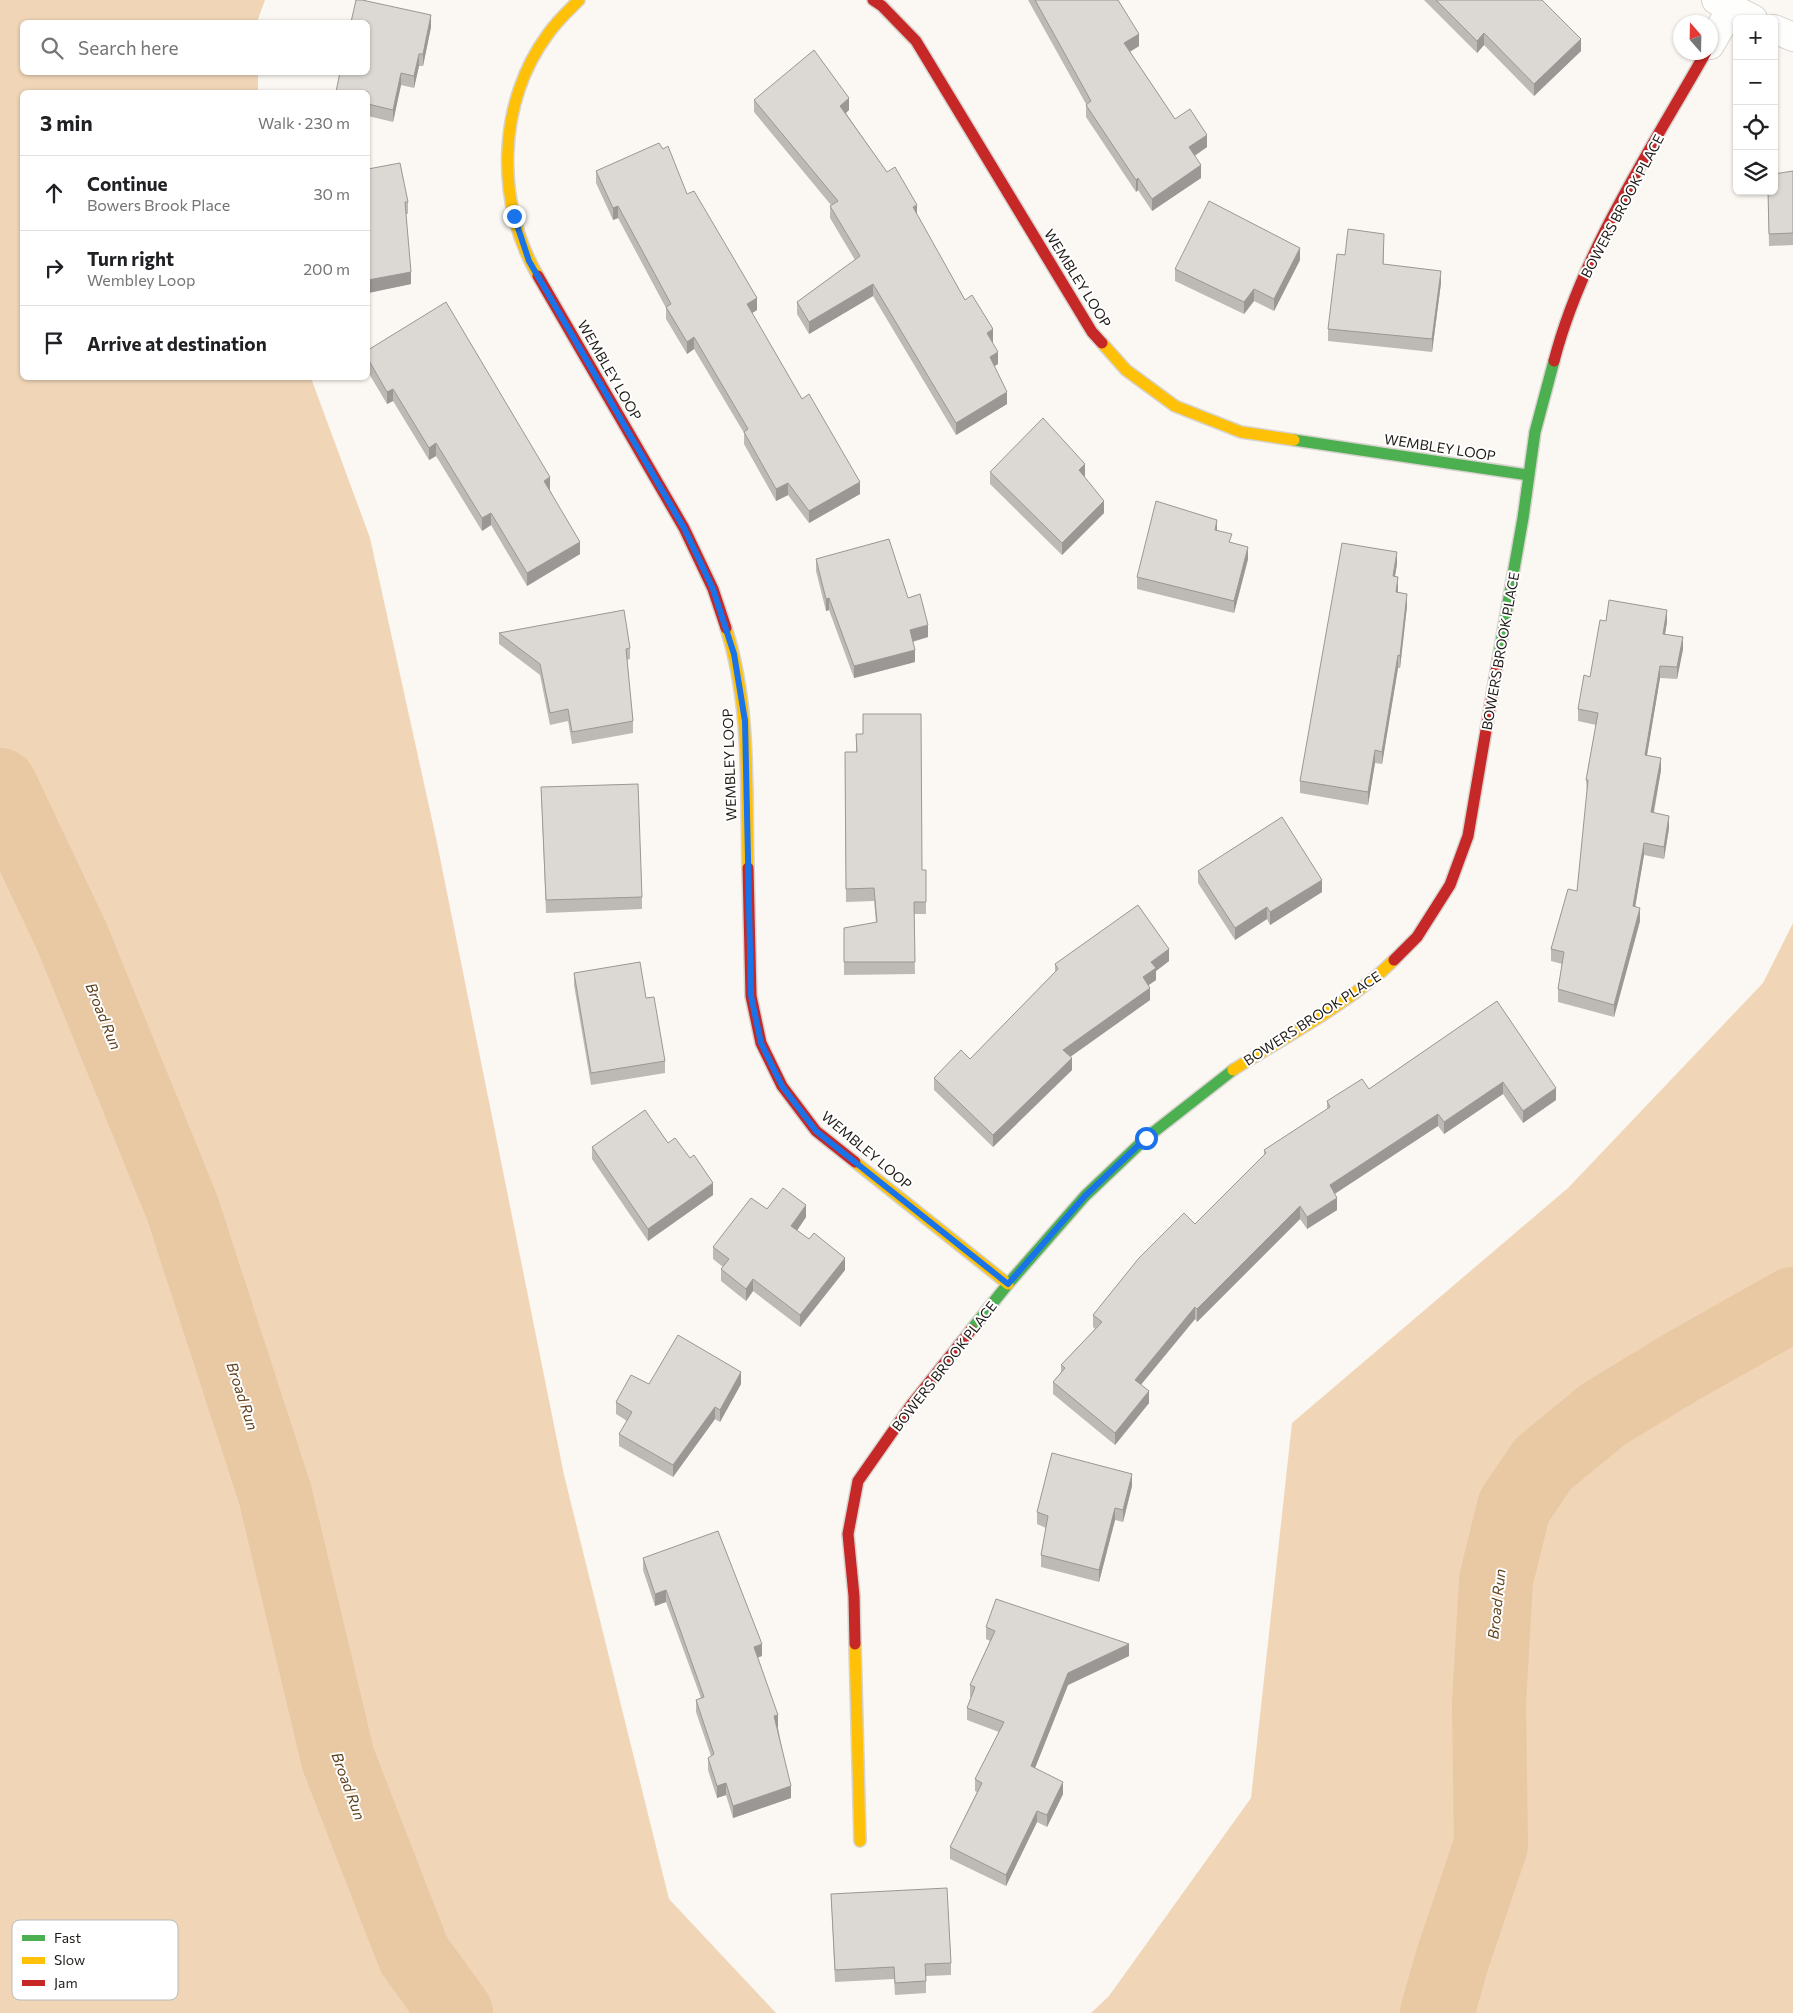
<!DOCTYPE html>
<html lang="en">
<head>
<meta charset="utf-8">
<style>
	:root { --surface:#fff; --page:#f6f6f6; --text:#202124; --muted:#757577; --line:#e0e0e0 }
	body { margin:0; font-family:Commissioner,sans-serif; background:var(--page); color:var(--text) }
	.controls { position:absolute; right:15px; top:15px; display:grid; overflow:hidden; border-radius:8px; box-shadow:0 1px 4px #0004 }
	.controls button { width:45px; height:45px; display:grid; place-items:center; padding:0; border:0; border-bottom:1px solid var(--line); background:var(--surface); color:var(--text); font:25px sans-serif }
	.compass { position:absolute; left:1673px; top:15px; width:45px; height:45px; border-radius:50%; background:var(--surface); box-shadow:0 1px 4px #0004; rotate:340deg }
	.stop { position:absolute; width:15px; height:15px; margin:-11px; border:4px solid #1a73e8; border-radius:50%; background:#fff }
	.stop.end { background:#1a73e8; border-color:#fff; box-shadow:0 1px 5px #0008 }
	.list { margin:0; padding:0; list-style:none }
	h2 { display:flex; justify-content:space-between; align-items:center; height:65px; margin:0; padding:0 20px; font-size:21px }
	h2 small { font-size:16px; font-weight:400; color:var(--muted) }
	.list li { display:grid; grid-template-columns:32px 1fr auto; gap:15px; align-items:center; box-sizing:border-box; height:75px; padding:0 20px; border-top:1px solid var(--line) }
	.list b { display:block; font-size:19px; white-space:nowrap }
	.list p { margin:0; font-size:16px; white-space:nowrap; color:var(--muted) }
	.list em { font-size:16px; font-style:normal; color:var(--muted) }
	.icon { flex:none; width:28px; height:28px; fill:none; stroke:currentColor; stroke-width:2; stroke-linecap:round; stroke-linejoin:round }
	.map { position:relative; flex:none; width:1793px; height:2013px; overflow:hidden }
	.search { position:absolute; background:var(--surface); box-shadow:0 1px 4px #0004; left:20px; top:20px; width:350px; height:55px; display:flex; align-items:center; gap:12px; box-sizing:border-box; padding:0 18px; border-radius:8px; color:var(--muted); font-size:19px }
	.panel { position:absolute; background:var(--surface); box-shadow:0 1px 4px #0004; left:20px; top:90px; width:350px; height:290px; border-radius:8px }
	.map>svg:first-child { display:block }
	.forest { fill:#f0d5b7 }
	.lines { fill:none; stroke-linecap:round; stroke-linejoin:round }
	.river { stroke:#e9c8a4; stroke-width:74 }
	.street-casing { stroke:#d7d3ce; stroke-width:30 }
	.fast-casing { stroke:#d7d3ce; stroke-width:14 }
	.slow-casing { stroke:#d7d3ce; stroke-width:14 }
	.jam-casing { stroke:#d7d3ce; stroke-width:14 }
	.street { stroke:#fefefd; stroke-width:28 }
	.fast { stroke:#4caf50; stroke-width:11 }
	.slow { stroke:#ffc107; stroke-width:11 }
	.jam { stroke:#c62828; stroke-width:11 }
	.wall { fill:#bdbab5 }
	.shaded-wall { fill:#9a9794 }
	.building { fill:#dcd8d3; stroke:#9a9794 }
	.route { stroke:#1a73e8; stroke-width:6 }
	.labels { text-anchor:middle; dominant-baseline:central; stroke-width:4; stroke-linejoin:round; paint-order:stroke }
	.street-label { font-size:14px; fill:#201b16; stroke:#fff }
	.water-label { font-size:15px; font-style:italic; fill:#61421c; stroke:#fff }
	.key { fill:#fff; stroke:#bcbbb9; stroke-width:1 }
	.key-label { font-size:14px; fill:#201b16 }
</style>
</head>
<body>
<div class="map">
<svg width="1793" height="2013" viewBox="0 0 1793 2013">
	<rect width="100%" height="100%" fill="#fbf7f2"/>
	<g class="forest">
		<polygon points="0,0 265,0 257,22 22,22 22,72 258,73 258,92 22,92 22,378 311,378 370,538 436,838 564,1475 669,1899 776,2013 0,2013"/>
		<polygon points="1793,923 1793,2013 1091,2013 1109,1996 1251,1798 1292,1423 1568,1188 1763,983"/>
	</g>
	<g class="lines">
		<g class="river">
			<polyline points="0,785 72,937 182,1207 275,1494 338,1759 414,1955 456,2013"/>
			<polyline points="1437,2013 1453,1957 1491,1845 1489,1703 1496,1580 1514,1507 1543,1464 1604,1414 1683,1366 1793,1304"/>
		</g>
		<g class="street-casing">
			<g id="street">
				<polyline points="1716,0 1753,19"/>
				<polyline points="1774,29 1793,37"/>
				<polyline points="1710,45 1731,9"/>
			</g>
		</g>
		<g class="fast-casing">
			<g id="fast">
				<polyline points="1294,440 1528,475"/>
				<polyline points="1499,654 1523,518 1535,432 1554,361"/>
				<polyline points="971,1330 1008,1284 1085,1196 1146,1138 1233,1070"/>
			</g>
		</g>
		<g class="slow-casing">
			<g id="slow">
				<path d="M538,276C495,203 497,103 548,34C557,21 568,11 579,0"/>
				<polyline points="1102,343 1126,370 1175,406 1241,432 1294,440"/>
				<path d="M726,628C751,706 746,788 748,868"/>
				<path d="M1233,1070C1285,1037 1351,1003 1394,960"/>
				<polyline points="855,1162 1008,1284"/>
				<polyline points="855,1644 860,1841"/>
			</g>
		</g>
		<g class="jam-casing">
			<g id="jam">
				<polyline points="873,0 882,6 916,41 1092,332 1102,343"/>
				<polyline points="538,276 684,528 713,589 726,628"/>
				<path d="M1554,361C1582,253 1651,149 1706,52"/>
				<polyline points="748,868 751,996 761,1043 782,1086 816,1131 855,1162"/>
				<polyline points="1394,960 1417,937 1450,885 1468,836 1499,654"/>
				<polyline points="855,1644 854,1596 848,1534 858,1481 912,1404 971,1330"/>
			</g>
		</g>
		<use href="#street" class="street"/>
		<use href="#fast" class="fast"/>
		<use href="#slow" class="slow"/>
		<use href="#jam" class="jam"/>
	</g>
	<g class="wall">
		<polygon points="1028,0 1118,0 1139,46 1130,52 1175,119 1207,147 1195,156 1201,178 1152,211 1138,190 1136,192 1086,117 1086,104"/>
		<polygon points="1424,0 1542,0 1581,51 1534,96 1484,45 1477,53"/>
		<polygon points="431,27 423,66 419,66 414,88 401,85 393,122 368,116 368,92"/>
		<polygon points="754,100 849,110 846,113 917,216 965,300 993,342 992,342 998,364 994,366 1007,404 956,435 873,296 809,334 797,314 797,302 855,260 830,218 830,206 831,205 754,112"/>
		<polygon points="368,169 408,202 408,214 406,214 411,284 368,293"/>
		<polygon points="596,171 687,194 757,310 752,313 802,399 860,494 809,523 788,495 776,501 744,444 744,433 694,349 687,354 666,319 666,308 618,218 613,220 596,183"/>
		<polygon points="1793,171 1793,245 1769,246 1768,191"/>
		<polygon points="1384,246 1383,264 1441,283 1432,352 1328,341 1328,329 1345,255"/>
		<polygon points="1300,260 1274,311 1254,301 1244,314 1175,281 1175,269"/>
		<polygon points="368,350 550,490 580,554 527,586 491,525 482,531 436,456 429,460 393,401 387,404 368,372"/>
		<polygon points="990,472 1085,476 1084,477 1104,513 1062,555 990,484"/>
		<polygon points="1217,531 1248,559 1234,613 1137,589 1137,577"/>
		<polygon points="816,559 928,637 913,642 915,662 854,678 829,610 826,611 816,571"/>
		<polygon points="1397,564 1395,576 1398,589 1398,592 1407,606 1400,668 1398,668 1382,764 1375,763 1368,805 1300,793 1300,781"/>
		<polygon points="1606,621 1667,622 1665,634 1683,649 1677,679 1660,678 1647,755 1661,770 1654,813 1669,828 1664,859 1644,855 1635,907 1640,921 1614,1017 1558,1002 1558,989 1562,964 1551,961 1551,949 1577,891 1587,792 1586,780 1596,725 1578,721 1578,709 1590,677"/>
		<polygon points="499,633 630,648 630,659 627,660 633,721 633,733 572,744 568,721 550,725 540,675 499,644"/>
		<polygon points="856,734 922,870 926,870 926,914 914,914 915,974 844,975 844,928 876,923 874,901 846,902 845,752 856,752"/>
		<polygon points="541,787 642,897 642,909 546,913"/>
		<polygon points="1198,871 1322,892 1270,925 1267,919 1235,940 1198,883"/>
		<polygon points="1169,961 1156,971 1156,980 1148,985 1150,1000 1070,1057 1072,1070 993,1147 934,1090 934,1078 970,1059 1055,972 1055,964"/>
		<polygon points="574,973 646,998 665,1061 665,1073 591,1085 574,985"/>
		<polygon points="1497,1001 1556,1100 1523,1123 1503,1094 1444,1134 1438,1126 1334,1194 1337,1210 1307,1229 1300,1219 1197,1322 1195,1319 1141,1384 1149,1403 1115,1445 1053,1394 1053,1382 1061,1372 1061,1365 1095,1329 1093,1327 1093,1315 1195,1224 1264,1155 1264,1150 1327,1110 1327,1101 1369,1089"/>
		<polygon points="668,1143 713,1195 648,1241 592,1159 592,1147"/>
		<polygon points="767,1209 806,1217 797,1231 845,1270 800,1327 753,1291 746,1301 721,1281 721,1269 723,1267 713,1259 713,1247"/>
		<polygon points="649,1384 741,1384 720,1422 715,1419 673,1477 619,1446 619,1434 627,1421 616,1414 616,1402"/>
		<polygon points="1132,1486 1123,1522 1115,1520 1099,1582 1041,1567 1041,1555 1046,1528 1037,1524 1037,1512"/>
		<polygon points="643,1558 762,1656 757,1657 778,1727 791,1798 733,1818 726,1795 717,1798 708,1770 708,1758 711,1756 696,1712 696,1700 701,1698 666,1602 655,1606 643,1570"/>
		<polygon points="986,1627 1129,1656 1068,1685 1035,1768 1063,1794 1047,1827 1037,1822 1006,1886 950,1859 950,1847 977,1792 975,1791 975,1779 999,1732 967,1720 967,1708 971,1697 970,1697 970,1685 990,1641 986,1639"/>
		<polygon points="831,1894 951,1963 951,1975 926,1976 926,1993 895,1995 894,1979 835,1982"/>
	</g>
	<g class="shaded-wall">
		<polygon points="431,15 431,27 423,66 423,54"/>
		<polygon points="1484,33 1484,45 1477,53 1477,41"/>
		<polygon points="1139,34 1139,46 1124,55 1124,43"/>
		<polygon points="1581,39 1581,51 1534,96 1534,84"/>
		<polygon points="419,54 419,66 414,88 414,76"/>
		<polygon points="401,73 401,85 393,122 393,110"/>
		<polygon points="849,98 849,110 840,118 840,106"/>
		<polygon points="1207,135 1207,147 1189,159 1189,147"/>
		<polygon points="1201,165 1201,178 1152,211 1152,199"/>
		<polygon points="1138,178 1138,190 1136,192 1136,180"/>
		<polygon points="917,205 917,217 913,207"/>
		<polygon points="618,206 618,218 613,220 613,208"/>
		<polygon points="1384,234 1384,246 1383,276 1383,264"/>
		<polygon points="1300,248 1300,260 1274,311 1274,299"/>
		<polygon points="1441,271 1441,283 1432,352 1432,339"/>
		<polygon points="411,272 411,284 368,293 368,280"/>
		<polygon points="873,284 873,296 809,334 809,322"/>
		<polygon points="1254,289 1254,301 1244,314 1244,302"/>
		<polygon points="757,298 757,310 747,316 747,304"/>
		<polygon points="993,329 993,342 987,345 987,333"/>
		<polygon points="694,337 694,349 687,354 687,342"/>
		<polygon points="998,352 998,364 990,369 990,357"/>
		<polygon points="393,389 393,401 387,404 387,392"/>
		<polygon points="1007,392 1007,404 956,435 956,423"/>
		<polygon points="436,443 436,456 429,460 429,448"/>
		<polygon points="1085,464 1085,476 1079,482 1079,470"/>
		<polygon points="550,477 550,490 544,493 544,481"/>
		<polygon points="860,482 860,494 809,523 809,511"/>
		<polygon points="788,483 788,495 776,501 776,489"/>
		<polygon points="1104,501 1104,513 1062,555 1062,543"/>
		<polygon points="491,513 491,525 482,531 482,518"/>
		<polygon points="1217,520 1217,532 1215,530"/>
		<polygon points="580,542 580,554 527,586 527,573"/>
		<polygon points="1248,547 1248,559 1234,613 1234,601"/>
		<polygon points="1397,552 1397,564 1393,588 1393,576"/>
		<polygon points="1398,577 1398,589 1396,604 1396,592"/>
		<polygon points="1407,594 1407,606 1400,668 1400,656"/>
		<polygon points="829,598 829,610 826,611 826,599"/>
		<polygon points="1667,610 1667,622 1663,646 1663,634"/>
		<polygon points="928,625 928,637 910,642 910,630"/>
		<polygon points="1683,637 1683,649 1677,679 1677,667"/>
		<polygon points="915,650 915,662 854,678 854,666"/>
		<polygon points="1398,655 1398,668 1382,764 1382,752"/>
		<polygon points="1660,666 1660,678 1645,767 1645,755"/>
		<polygon points="1375,750 1375,763 1368,805 1368,792"/>
		<polygon points="1661,758 1661,770 1651,825 1651,812"/>
		<polygon points="1669,816 1669,828 1664,859 1664,847"/>
		<polygon points="1644,843 1644,855 1633,919 1633,906"/>
		<polygon points="1322,880 1322,892 1270,925 1270,912"/>
		<polygon points="1267,907 1267,919 1235,940 1235,928"/>
		<polygon points="1640,908 1640,921 1614,1017 1614,1005"/>
		<polygon points="1169,949 1169,961 1156,971 1156,980 1143,989 1143,977 1151,962"/>
		<polygon points="1150,988 1150,1000 1063,1062 1063,1050"/>
		<polygon points="1072,1058 1072,1070 993,1147 993,1135"/>
		<polygon points="1503,1082 1503,1094 1444,1134 1444,1122"/>
		<polygon points="1556,1088 1556,1100 1523,1123 1523,1111"/>
		<polygon points="1438,1114 1438,1126 1330,1197 1330,1185"/>
		<polygon points="713,1183 713,1195 648,1241 648,1229"/>
		<polygon points="1337,1198 1337,1210 1307,1229 1307,1217"/>
		<polygon points="806,1205 806,1217 791,1239 791,1226"/>
		<polygon points="1300,1206 1300,1219 1197,1322 1197,1309"/>
		<polygon points="845,1258 845,1270 800,1327 800,1315"/>
		<polygon points="753,1279 753,1291 746,1301 746,1289"/>
		<polygon points="1195,1307 1195,1319 1135,1392 1135,1380"/>
		<polygon points="741,1372 741,1384 720,1422 720,1410"/>
		<polygon points="1149,1391 1149,1403 1115,1445 1115,1433"/>
		<polygon points="715,1407 715,1419 673,1477 673,1465"/>
		<polygon points="1132,1474 1132,1486 1123,1522 1123,1510"/>
		<polygon points="1115,1508 1115,1520 1099,1582 1099,1570"/>
		<polygon points="666,1590 666,1602 655,1606 655,1594"/>
		<polygon points="762,1644 762,1656 754,1659 754,1647"/>
		<polygon points="1129,1644 1129,1656 1068,1685 1031,1778 1031,1766 1068,1673"/>
		<polygon points="778,1715 778,1727 774,1728 774,1716"/>
		<polygon points="1063,1782 1063,1794 1047,1827 1047,1815"/>
		<polygon points="726,1783 726,1795 717,1798 717,1786"/>
		<polygon points="791,1786 791,1798 733,1818 733,1806"/>
		<polygon points="1037,1811 1037,1822 1006,1886 1006,1875"/>
	</g>
	<g class="building">
		<polygon points="356,0 362,0 431,15 423,54 419,54 414,76 401,73 393,110 368,104 368,92 336,92 340,72 368,72 368,22 351,22"/>
		<polygon points="1035,0 1118,0 1139,34 1124,43 1175,119 1190,109 1207,135 1189,147 1201,165 1152,199 1138,178 1136,180 1086,105 1091,101"/>
		<polygon points="1436,0 1542,0 1581,39 1534,84 1484,33 1477,41"/>
		<polygon points="814,50 849,98 840,106 887,172 895,167 917,205 913,207 965,300 972,295 993,329 987,333 998,352 990,357 1007,392 956,423 873,284 809,322 797,302 860,256 830,206 838,201 754,100"/>
		<polygon points="659,143 663,149 668,146 687,194 694,191 757,298 747,304 802,399 809,394 860,482 809,511 788,483 776,489 744,432 748,429 694,337 687,342 666,307 671,304 618,206 613,208 596,171"/>
		<polygon points="400,163 408,202 405,202 411,272 368,280 368,169"/>
		<polygon points="1793,171 1793,233 1769,234 1768,191 1774,191 1774,174"/>
		<polygon points="1209,201 1300,248 1274,299 1254,289 1244,302 1175,269"/>
		<polygon points="1348,229 1384,234 1383,264 1441,271 1432,339 1328,329 1337,254 1345,255"/>
		<polygon points="446,302 550,477 544,481 580,542 527,573 491,513 482,518 436,443 429,448 393,389 387,392 368,359 368,350"/>
		<polygon points="1043,418 1085,464 1079,470 1104,501 1062,543 990,472"/>
		<polygon points="1156,501 1217,520 1215,530 1232,534 1229,542 1248,547 1234,601 1137,577"/>
		<polygon points="889,539 908,598 920,594 928,625 910,630 915,650 854,666 829,598 826,599 816,559"/>
		<polygon points="1342,543 1397,552 1393,576 1398,577 1396,592 1407,594 1400,656 1398,655 1382,752 1375,750 1368,792 1300,781"/>
		<polygon points="1609,600 1667,610 1663,634 1683,637 1677,667 1660,666 1645,755 1661,758 1651,812 1669,816 1664,847 1644,843 1633,906 1640,908 1614,1005 1558,989 1564,952 1551,949 1568,889 1577,891 1588,780 1586,780 1598,713 1578,709 1584,675 1590,677 1600,620 1606,621"/>
		<polygon points="624,610 630,648 626,649 633,721 572,732 568,709 550,713 540,664 499,633"/>
		<polygon points="863,714 921,714 922,870 926,870 926,902 914,902 915,962 844,962 844,928 877,922 874,888 846,889 845,752 857,752 856,734 863,734"/>
		<polygon points="638,784 642,897 546,900 541,787"/>
		<polygon points="1282,817 1322,880 1270,912 1267,907 1235,928 1198,871"/>
		<polygon points="1138,905 1169,949 1151,962 1156,968 1143,977 1150,988 1063,1050 1072,1058 993,1135 934,1078 961,1050 970,1059 1058,969 1055,964"/>
		<polygon points="640,962 646,998 654,997 665,1061 591,1073 574,973"/>
		<polygon points="1497,1001 1556,1088 1523,1111 1503,1082 1444,1122 1438,1114 1330,1185 1337,1198 1307,1217 1300,1206 1197,1309 1195,1307 1135,1380 1149,1391 1115,1433 1053,1382 1065,1368 1061,1365 1102,1322 1093,1315 1139,1258 1184,1213 1195,1224 1266,1153 1264,1150 1330,1107 1327,1101 1362,1079 1369,1089"/>
		<polygon points="645,1110 668,1143 675,1138 690,1158 694,1155 713,1183 648,1229 592,1147"/>
		<polygon points="783,1188 806,1205 791,1226 809,1239 814,1233 845,1258 800,1315 753,1279 746,1289 721,1269 729,1259 713,1247 751,1198 767,1209"/>
		<polygon points="678,1335 741,1372 720,1410 715,1407 673,1465 619,1434 632,1412 616,1402 631,1375 649,1384"/>
		<polygon points="1052,1453 1132,1474 1123,1510 1115,1508 1099,1570 1041,1555 1048,1516 1037,1512"/>
		<polygon points="718,1531 762,1644 754,1647 778,1715 774,1716 791,1786 733,1806 726,1783 717,1786 708,1758 714,1754 696,1700 704,1697 666,1590 655,1594 643,1558"/>
		<polygon points="996,1599 1129,1644 1068,1673 1031,1766 1063,1782 1047,1815 1037,1811 1006,1875 950,1847 982,1783 975,1779 1004,1722 967,1708 975,1687 970,1685 995,1631 986,1627"/>
		<polygon points="947,1888 951,1963 925,1964 926,1981 895,1983 894,1967 835,1970 831,1894"/>
	</g>
	<g class="lines">
		<polyline class="route" points="514,216 529,261 684,528 713,589 734,654 745,721 751,996 761,1043 782,1086 816,1131 1008,1284 1085,1196 1146,1138"/>
	</g>
	<g class="labels">
		<g class="street-label">
			<text transform="translate(1622 206) rotate(-62)">BOWERS BROOK PLACE</text>
			<text transform="translate(1078 278) rotate(58)">WEMBLEY LOOP</text>
			<text transform="translate(610 370) rotate(60)">WEMBLEY LOOP</text>
			<text transform="translate(1440 447) rotate(9)">WEMBLEY LOOP</text>
			<text transform="translate(1500 651) rotate(-80)">BOWERS BROOK PLACE</text>
			<text transform="translate(729 765) rotate(-92)">WEMBLEY LOOP</text>
			<text transform="translate(1312 1018) rotate(-33)">BOWERS BROOK PLACE</text>
			<text transform="translate(867 1150) rotate(40)">WEMBLEY LOOP</text>
			<text transform="translate(944 1366) rotate(-52)">BOWERS BROOK PLACE</text>
		</g>
		<g class="water-label">
			<text transform="translate(104 1016) rotate(68)">Broad Run</text>
			<text transform="translate(243 1396) rotate(72)">Broad Run</text>
			<text transform="translate(1496 1604) rotate(-84)">Broad Run</text>
			<text transform="translate(349 1786) rotate(70)">Broad Run</text>
		</g>
	</g>
	<rect x="12" y="1920" width="166" height="80" rx="8" class="key"/>
	<rect x="22" y="1935" width="23" height="6" fill="#4caf50"/>
	<rect x="22" y="1957" width="23" height="7" fill="#ffc107"/>
	<rect x="22" y="1980" width="23" height="6" fill="#c62828"/>
	<g class="key-label">
		<text x="54" y="1943">Fast</text>
		<text x="54" y="1965">Slow</text>
		<text x="54" y="1988">Jam</text>
	</g>
</svg>
<div class="controls">
<button>+</button>
<button>−</button>
<button><svg class="icon" aria-label="locate" viewBox="0 0 24 24"><circle cx="12" cy="12" r="6"/><path d="M12 2v4M12 18v4M2 12h4M18 12h4"/></svg></button>
<button><svg class="icon" aria-label="layers" viewBox="0 0 24 24"><path d="M12 4l9 5-9 5-9-5zM3 14l9 5 9-5"/></svg></button>
</div>
<svg class="compass" viewBox="-18 -18 36 36"><path d="M0-13l5 13h-10z" fill="#e53935"/><path d="M0 13l5-13h-10z" fill="#757577"/></svg>
<div class="stop" style="left:1146px;top:1138px"></div>
<div class="stop end" style="left:514px;top:216px"></div>
<div class="search"><svg class="icon" aria-label="search" viewBox="0 0 24 24"><circle cx="10" cy="10" r="6"/><path d="M15 15l6 6"/></svg>Search here</div>
<section class="panel">
<h2>3 min<small>Walk · 230 m</small></h2>
<ul class="list">
<li><svg class="icon" aria-label="ahead" viewBox="0 0 24 24"><path d="M12 20V5M6 11l6-6 6 6"/></svg><div><b>Continue</b><p>Bowers Brook Place</p></div><em>30 m</em></li>
<li><svg class="icon" aria-label="right" viewBox="0 0 24 24"><path d="M7 20v-9h11M14 6l5 5-5 5"/></svg><div><b>Turn right</b><p>Wembley Loop</p></div><em>200 m</em></li>
<li><svg class="icon" aria-label="arrive" viewBox="0 0 24 24"><path d="M6 21V4h12l-3 4 3 4H6"/></svg><div><b>Arrive at destination</b></div></li>
</ul>
</section>
</div>
</body>
</html>
